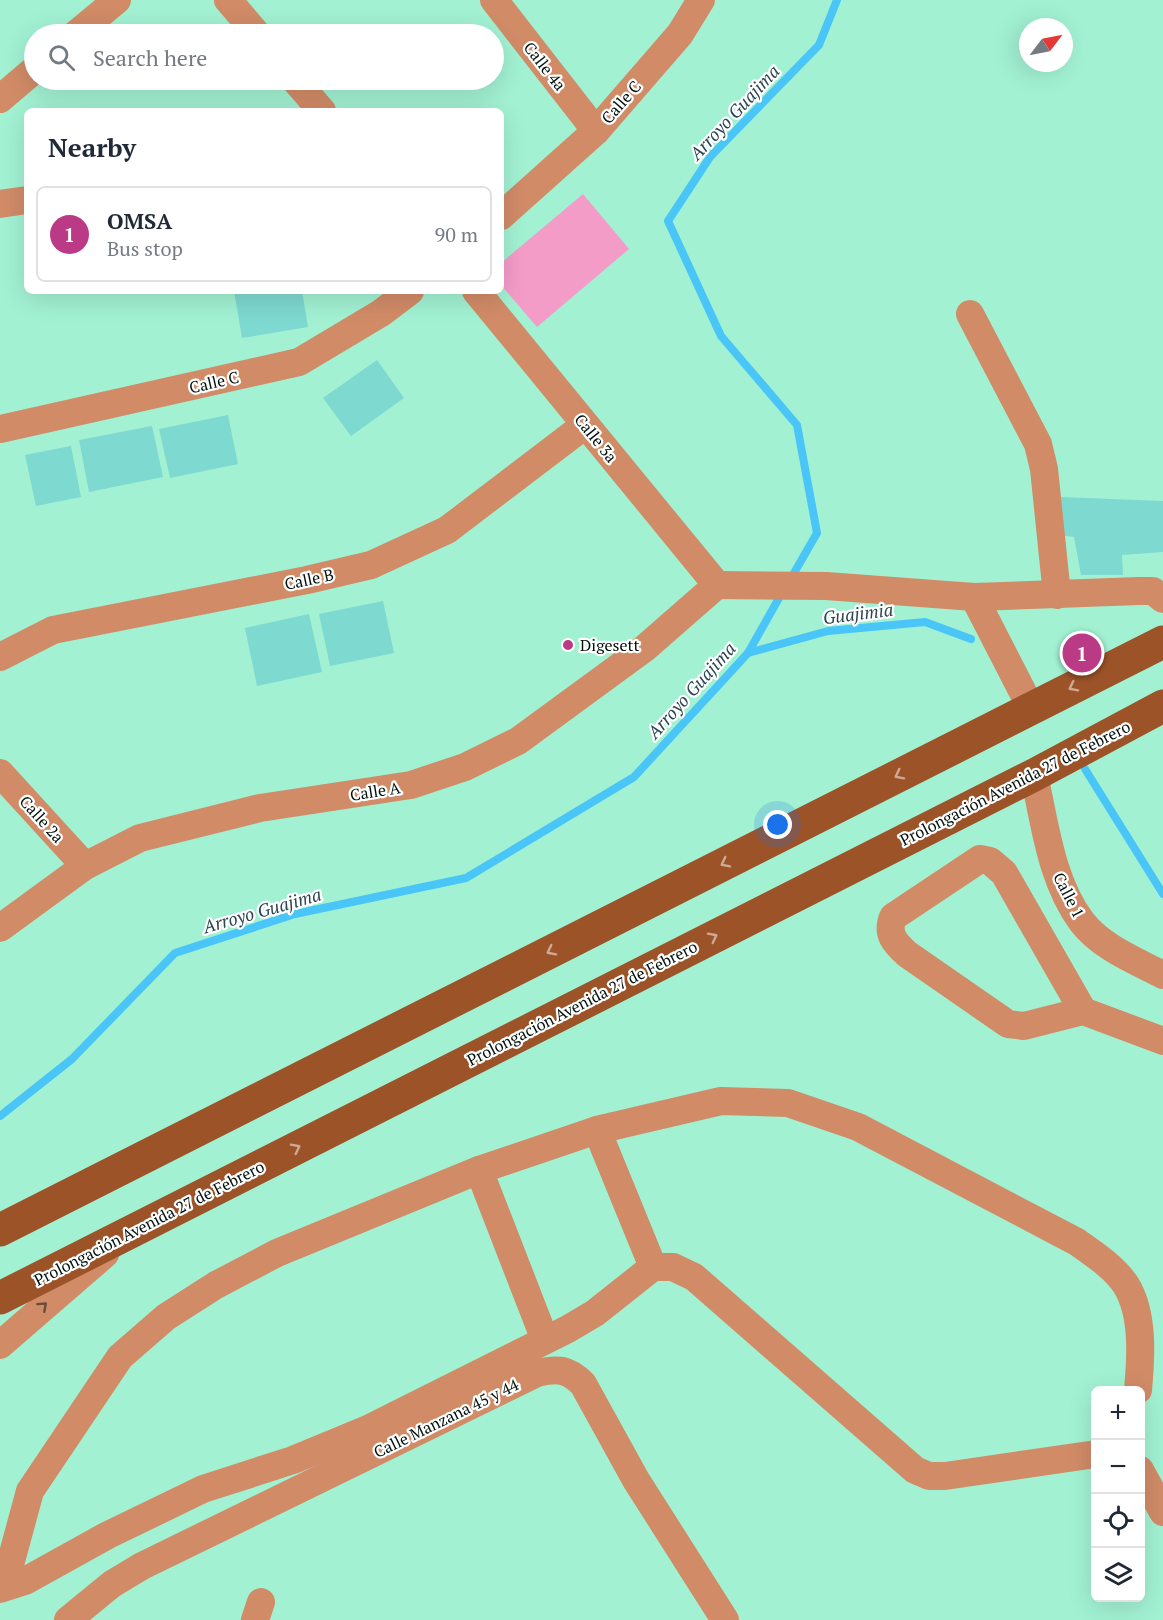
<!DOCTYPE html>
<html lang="en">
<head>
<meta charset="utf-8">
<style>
	:root { --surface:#fff; --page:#f6f6f7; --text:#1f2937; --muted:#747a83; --line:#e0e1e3; --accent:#ba3a85 }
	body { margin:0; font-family:"PT Serif",serif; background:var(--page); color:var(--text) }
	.controls { position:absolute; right:18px; bottom:18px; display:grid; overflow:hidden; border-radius:9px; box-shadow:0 6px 24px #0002 }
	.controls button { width:54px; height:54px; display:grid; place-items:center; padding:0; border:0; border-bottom:2px solid var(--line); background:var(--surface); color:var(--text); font:30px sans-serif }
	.compass { position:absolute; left:1019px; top:18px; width:54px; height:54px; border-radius:50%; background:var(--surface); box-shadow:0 6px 24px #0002; rotate:58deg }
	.you { position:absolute; left:778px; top:825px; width:21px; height:21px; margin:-15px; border:4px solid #fff; border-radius:50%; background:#1a73e8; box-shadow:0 0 0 9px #1a73e833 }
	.badge { display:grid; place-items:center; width:39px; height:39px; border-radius:50%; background:var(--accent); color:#fff; font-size:20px; font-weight:700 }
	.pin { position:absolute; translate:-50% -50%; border:3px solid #fff; box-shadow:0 2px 6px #0006 }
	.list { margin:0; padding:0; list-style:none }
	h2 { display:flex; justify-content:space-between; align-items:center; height:78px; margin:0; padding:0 24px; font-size:26px }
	h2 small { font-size:20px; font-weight:400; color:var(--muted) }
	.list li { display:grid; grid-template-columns:39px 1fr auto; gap:18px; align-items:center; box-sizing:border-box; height:96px; margin:0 12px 12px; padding:0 12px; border:2px solid var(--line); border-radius:9px }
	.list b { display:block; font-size:22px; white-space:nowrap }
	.list p { margin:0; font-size:20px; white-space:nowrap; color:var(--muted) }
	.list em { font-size:20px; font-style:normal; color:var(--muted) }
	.icon { flex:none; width:33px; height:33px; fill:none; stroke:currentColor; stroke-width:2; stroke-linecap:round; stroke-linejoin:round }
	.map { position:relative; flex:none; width:1163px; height:1620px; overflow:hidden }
	.search { position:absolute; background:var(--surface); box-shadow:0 6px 24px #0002; left:24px; top:24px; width:480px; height:66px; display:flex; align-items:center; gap:15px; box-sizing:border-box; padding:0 21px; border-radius:33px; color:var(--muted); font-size:22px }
	.panel { position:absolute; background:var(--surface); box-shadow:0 6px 24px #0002; left:24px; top:108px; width:480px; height:186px; border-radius:9px }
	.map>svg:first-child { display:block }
	.green { fill:#f49cc8 }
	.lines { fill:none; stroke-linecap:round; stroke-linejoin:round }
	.stream { stroke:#49c5f7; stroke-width:8 }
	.building { fill:#7ed9d1 }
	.minor { stroke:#d18b67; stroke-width:28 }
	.major { stroke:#9d5328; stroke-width:33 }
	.oneway { stroke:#cea994 }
	.oneway2 { stroke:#684e38 }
	.poi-dot { fill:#ba3a85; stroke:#fff; stroke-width:2 }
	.labels { text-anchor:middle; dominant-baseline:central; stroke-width:4.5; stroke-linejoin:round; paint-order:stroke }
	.street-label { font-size:16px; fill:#00110a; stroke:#fff }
	.poi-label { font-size:16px; fill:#00110a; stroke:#fff; text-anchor:start }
	.water-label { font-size:18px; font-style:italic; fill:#2b4551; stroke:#fff }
</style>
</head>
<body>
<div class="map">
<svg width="1163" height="1620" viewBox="0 0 1163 1620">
	<rect width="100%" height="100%" fill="#a2f1d3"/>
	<polygon class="green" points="583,194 629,249 537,327 501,285 501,263"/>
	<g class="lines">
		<g class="stream">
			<polyline points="790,580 817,533 797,425 721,336 668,221 710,157 819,45 837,0"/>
			<polyline points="748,653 828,631 925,622 971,639"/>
			<polyline points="1085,769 1163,894"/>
			<polyline points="0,1116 72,1059 175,953 295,914 466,878 634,777 748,653 783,591"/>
		</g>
	</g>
	<g class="building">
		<polygon points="234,291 302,291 308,327 242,338"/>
		<polygon points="377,360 404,398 351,436 323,398"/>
		<polygon points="228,415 238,464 170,478 159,429"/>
		<polygon points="152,426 163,477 89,492 79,440"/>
		<polygon points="71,446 81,497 36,506 25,455"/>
		<polygon points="1060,497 1163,501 1163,552 1122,555 1123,575 1081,575 1074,537 1058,535"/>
		<polygon points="383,601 394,653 330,666 319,614"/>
		<polygon points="309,614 322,672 257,686 245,628"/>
	</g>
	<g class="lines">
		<g class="minor">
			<polyline points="228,0 257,34"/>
			<polyline points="494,0 596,131"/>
			<polyline points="76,34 117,0"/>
			<polyline points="295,80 322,111"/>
			<polyline points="0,99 34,70"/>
			<polyline points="0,204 27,200"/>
			<polyline points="501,216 596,131 680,34 701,0"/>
			<polyline points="476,291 717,585"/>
			<polyline points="970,314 1038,444 1044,469 1057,595"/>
			<polyline points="0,429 299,362 381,313 410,291"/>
			<polyline points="717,585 826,586 974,597 1139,591 1153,591 1163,599"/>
			<polyline points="974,597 1031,708"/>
			<polyline points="0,657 53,630 307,580 371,565 447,530 585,425"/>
			<polyline points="0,773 85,866"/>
			<path d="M1034,775C1045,824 1051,881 1082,922C1101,947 1136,961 1163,975"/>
			<polyline points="0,928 85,866 140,838 260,808 411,785 465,767 518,741 645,648 717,585"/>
			<path d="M1083,1011L1004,873L990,861L980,859L893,917C886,934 895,943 907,954L1008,1024L1024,1026L1083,1011L1163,1041"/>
			<path d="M597,1130L721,1101L788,1103L858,1127L1077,1242C1094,1254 1114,1267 1126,1285C1144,1314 1141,1358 1138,1390"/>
			<polyline points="479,1170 545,1340"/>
			<polyline points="0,1345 105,1254"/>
			<polyline points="1140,1470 1163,1512"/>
			<polyline points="0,1573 11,1561 30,1491 120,1357 166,1317 216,1285 277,1253 479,1170 597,1130 653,1267"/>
			<polyline points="0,1589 25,1581 108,1535 203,1489 293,1460 368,1429 568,1329 595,1313 653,1267 673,1267 694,1277 915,1470 929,1476 945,1476 1096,1454"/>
			<path d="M68,1620L112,1584L142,1566L537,1373C558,1368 568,1369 583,1384L636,1480L725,1620"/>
			<polyline points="255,1620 261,1602"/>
		</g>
		<g class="major">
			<polyline points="0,1230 1163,642"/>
			<polyline points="0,1298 1034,775 1163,706"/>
		</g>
	</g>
	<defs><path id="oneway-chevron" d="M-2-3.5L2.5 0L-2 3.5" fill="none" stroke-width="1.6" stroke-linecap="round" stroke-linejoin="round" transform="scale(1.5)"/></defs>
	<g class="oneway">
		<use href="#oneway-chevron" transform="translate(1073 687) rotate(153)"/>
		<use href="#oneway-chevron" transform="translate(899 775) rotate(153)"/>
		<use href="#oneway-chevron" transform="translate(725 863) rotate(153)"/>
		<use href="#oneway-chevron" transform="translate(713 937) rotate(-27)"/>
		<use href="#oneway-chevron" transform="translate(551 951) rotate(153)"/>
		<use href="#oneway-chevron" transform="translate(296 1148) rotate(-27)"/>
	</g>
	<use class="oneway2" href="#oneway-chevron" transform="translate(43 1306) rotate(-42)"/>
	<circle class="poi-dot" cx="568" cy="645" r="6"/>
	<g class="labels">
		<g class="street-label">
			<text transform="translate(545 66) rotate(52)">Calle 4a</text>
			<text transform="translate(621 102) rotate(-49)">Calle C</text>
			<text transform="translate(214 382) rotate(-13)">Calle C</text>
			<text transform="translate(596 438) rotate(51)">Calle 3a</text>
			<text transform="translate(309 579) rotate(-12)">Calle B</text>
			<text transform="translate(1015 783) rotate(-27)">Prolongación Avenida 27 de Febrero</text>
			<text transform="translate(375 791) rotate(-9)">Calle A</text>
			<text transform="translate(42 819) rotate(48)">Calle 2a</text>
			<text transform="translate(1069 895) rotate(63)">Calle 1</text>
			<text transform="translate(582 1003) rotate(-27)">Prolongación Avenida 27 de Febrero</text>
			<text transform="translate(149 1223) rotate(-27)">Prolongación Avenida 27 de Febrero</text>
			<text transform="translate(446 1418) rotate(-26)">Calle Manzana 45 y 44</text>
		</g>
		<g class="poi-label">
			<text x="580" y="645">Digesett</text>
		</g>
		<g class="water-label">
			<text transform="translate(734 112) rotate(-47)">Arroyo Guajima</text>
			<text transform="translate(858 613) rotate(-7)">Guajimia</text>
			<text transform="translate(691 690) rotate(-48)">Arroyo Guajima</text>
			<text transform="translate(262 910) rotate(-16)">Arroyo Guajima</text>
		</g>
	</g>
</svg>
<div class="controls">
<button>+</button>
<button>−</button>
<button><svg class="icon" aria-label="locate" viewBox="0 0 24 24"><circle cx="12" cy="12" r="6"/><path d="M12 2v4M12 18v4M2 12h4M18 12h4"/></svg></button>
<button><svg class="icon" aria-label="layers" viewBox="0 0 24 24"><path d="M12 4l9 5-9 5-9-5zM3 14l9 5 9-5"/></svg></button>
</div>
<svg class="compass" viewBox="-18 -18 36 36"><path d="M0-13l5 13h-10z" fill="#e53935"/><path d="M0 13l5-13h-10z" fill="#747a83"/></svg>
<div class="you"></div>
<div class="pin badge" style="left:1082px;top:653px">1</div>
<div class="search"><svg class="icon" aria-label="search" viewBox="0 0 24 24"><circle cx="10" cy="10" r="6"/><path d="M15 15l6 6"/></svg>Search here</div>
<section class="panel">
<h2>Nearby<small></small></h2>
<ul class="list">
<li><span class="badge">1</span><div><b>OMSA</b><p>Bus stop</p></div><em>90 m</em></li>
</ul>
</section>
</div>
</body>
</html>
